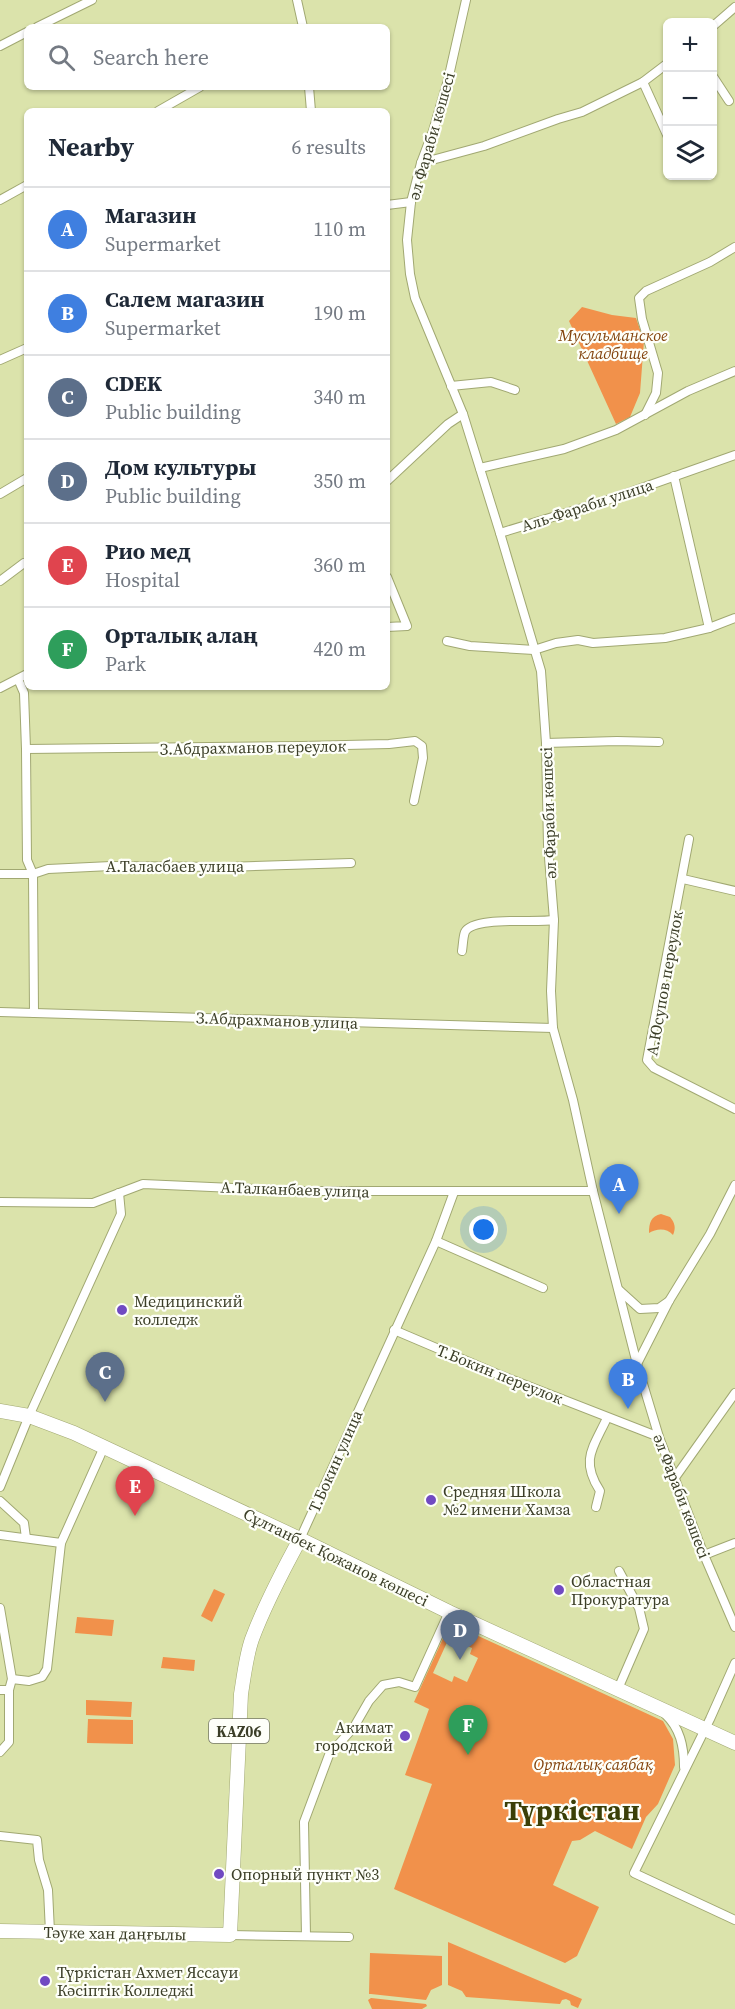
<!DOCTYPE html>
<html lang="en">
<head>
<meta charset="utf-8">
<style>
	:root { --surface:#fff; --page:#f2f2f3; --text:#1f2937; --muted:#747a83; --line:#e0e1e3; --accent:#d93025 }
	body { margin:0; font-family:"Source Serif 4",serif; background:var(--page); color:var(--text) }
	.controls { position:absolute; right:18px; top:18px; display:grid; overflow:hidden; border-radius:9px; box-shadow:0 2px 4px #0004 }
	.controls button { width:54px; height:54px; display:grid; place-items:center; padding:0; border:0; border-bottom:2px solid var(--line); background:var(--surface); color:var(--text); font:30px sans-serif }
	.you { position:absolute; left:484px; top:1230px; width:21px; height:21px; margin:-15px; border:4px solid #fff; border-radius:50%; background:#1a73e8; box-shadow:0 0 0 9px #1a73e833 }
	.badge { display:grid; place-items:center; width:39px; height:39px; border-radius:50%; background:var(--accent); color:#fff; font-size:20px; font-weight:700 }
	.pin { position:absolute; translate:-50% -50px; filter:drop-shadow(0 2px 3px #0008) }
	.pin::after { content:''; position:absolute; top:32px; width:21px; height:18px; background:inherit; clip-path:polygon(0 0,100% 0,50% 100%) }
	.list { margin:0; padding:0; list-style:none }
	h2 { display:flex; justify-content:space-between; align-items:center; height:78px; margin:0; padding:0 24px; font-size:26px }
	h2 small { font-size:20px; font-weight:400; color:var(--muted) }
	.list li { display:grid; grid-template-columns:39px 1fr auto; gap:18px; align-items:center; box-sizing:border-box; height:84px; padding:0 24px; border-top:2px solid var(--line) }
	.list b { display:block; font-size:22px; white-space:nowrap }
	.list p { margin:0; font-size:20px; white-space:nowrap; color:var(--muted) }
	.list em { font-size:20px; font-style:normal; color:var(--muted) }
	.icon { flex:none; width:33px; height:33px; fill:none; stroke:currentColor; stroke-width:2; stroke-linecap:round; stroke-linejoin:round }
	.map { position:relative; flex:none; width:735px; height:2009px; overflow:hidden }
	.search { position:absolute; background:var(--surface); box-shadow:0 2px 4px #0004; left:24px; top:24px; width:366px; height:66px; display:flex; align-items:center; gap:15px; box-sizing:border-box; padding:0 21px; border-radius:9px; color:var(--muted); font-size:22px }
	.panel { position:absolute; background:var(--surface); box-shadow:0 2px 4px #0004; left:24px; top:108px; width:366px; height:582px; border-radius:9px }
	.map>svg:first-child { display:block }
	.green { fill:#f1914b; fill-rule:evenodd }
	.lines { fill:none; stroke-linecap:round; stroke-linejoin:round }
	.minor-casing { stroke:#a1a872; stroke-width:10 }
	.primary-casing { stroke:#a1a872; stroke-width:15 }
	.minor { stroke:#fff; stroke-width:8 }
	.primary { stroke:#fff; stroke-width:14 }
	.poi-dot { fill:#714ac2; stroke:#fefff9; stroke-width:2 }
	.labels { text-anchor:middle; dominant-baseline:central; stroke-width:4.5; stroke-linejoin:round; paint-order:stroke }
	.shield { fill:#fefff9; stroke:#767866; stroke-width:1.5 }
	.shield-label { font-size:15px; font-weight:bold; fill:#3b3e27 }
	.street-label { font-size:16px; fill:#3b3e27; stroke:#fefff9 }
	.park-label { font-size:16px; font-style:italic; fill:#83430c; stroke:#fefff9 }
	.poi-label { font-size:16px; fill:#3b3e27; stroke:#fefff9; text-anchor:start }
	.town-label { font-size:28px; font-weight:bold; fill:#3b3f07; stroke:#fefff9 }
</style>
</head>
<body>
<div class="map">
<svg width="735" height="2009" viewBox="0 0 735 2009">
	<rect width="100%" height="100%" fill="#dbe3ab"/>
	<g class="green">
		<polygon points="582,307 612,315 636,318 644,341 640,393 630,417 616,424 569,321"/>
		<path d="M661,1214L670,1217C675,1223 676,1228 673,1235C667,1228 657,1228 649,1233C649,1223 651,1216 661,1214Z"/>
		<polygon points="214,1589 225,1594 212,1622 201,1616"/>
		<polygon points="77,1617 114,1620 112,1636 75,1633"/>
		<path d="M450,1623L663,1721L673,1739L675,1765L658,1804L646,1817L632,1849L595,1831L580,1840L572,1841L553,1885L599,1907L577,1956L565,1963L394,1889L432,1784L405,1775L429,1709L414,1702ZM449,1638L472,1648L470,1654L478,1658L467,1682L454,1676L452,1682L433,1673Z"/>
		<polygon points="163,1657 195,1660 194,1671 161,1668"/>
		<polygon points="86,1700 132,1702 131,1717 86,1715"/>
		<polygon points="88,1719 133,1720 133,1744 87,1743"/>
		<polygon points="448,1942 582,1999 578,2008 571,2005 570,2001 566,1999 562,2000 560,2004 466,1997 462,1991 448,1985"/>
		<polygon points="370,1953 442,1956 442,1985 431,1990 426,2000 371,1994 369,1994"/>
		<polygon points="371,1998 426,2004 427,2006 422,2009 372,2009 368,2000"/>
	</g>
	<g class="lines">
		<g class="minor-casing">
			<g id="minor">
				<polyline points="297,0 303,27"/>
				<polyline points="466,0 448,80 433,131 421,163 411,202 407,240 410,274 415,298 463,414 500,533 541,671 546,743 548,845 554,920 551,991 553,1028 573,1100 593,1191 637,1364 659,1437 704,1555 735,1627"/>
				<polyline points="37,27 92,0"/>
				<polyline points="712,27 735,7"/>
				<polyline points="0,46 27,32"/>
				<polyline points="712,75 729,101"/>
				<polyline points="643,82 668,137"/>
				<polyline points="309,87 311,111"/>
				<polyline points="158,111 200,87"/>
				<polyline points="421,163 484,146 558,119 582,112 643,82 668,63"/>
				<polyline points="0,200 27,185"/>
				<polyline points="387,205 411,202"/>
				<polyline points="0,360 27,348"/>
				<polyline points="451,386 491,382 515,390"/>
				<polyline points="645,415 656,393 658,373 642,319 639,298 646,291 710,262 735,247"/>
				<polyline points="480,468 564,449 616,430 688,391 735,371"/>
				<polyline points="674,476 709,628"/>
				<polyline points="387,481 448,424 463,414"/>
				<polyline points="0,494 27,478"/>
				<polyline points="500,533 602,502 735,455"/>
				<polyline points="387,577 407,626 387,627"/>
				<polyline points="0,581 24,563"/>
				<polyline points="447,641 470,646 534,650 556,643 578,640 593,643 665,638 709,628 735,618"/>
				<polyline points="18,679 24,693 26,749 27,860 33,874 34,1013"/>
				<polyline points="0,688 27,674"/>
				<polyline points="546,743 617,741 659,742"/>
				<polyline points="26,749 302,746 389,744 415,741 422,746 423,758 414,801"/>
				<polyline points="689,839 647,1060 654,1068 735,1109"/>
				<polyline points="0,874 33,874 48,869 111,866 226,867 351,863"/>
				<polyline points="683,879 735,891"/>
				<path d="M462,951C463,945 463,937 465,932C473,916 536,923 554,920"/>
				<polyline points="0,1012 553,1028"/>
				<polyline points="0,1202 93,1203 143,1184 299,1191 593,1191"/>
				<polyline points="436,1241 543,1288"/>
				<polyline points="619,1290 640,1309 659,1308 669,1301"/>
				<polyline points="394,1330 500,1375 659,1437"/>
				<polyline points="637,1364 669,1301 710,1234 735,1185"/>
				<polyline points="674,1479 735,1393"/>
				<polyline points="0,1487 29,1416 121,1214 119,1193"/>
				<polyline points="0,1501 24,1523 26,1538"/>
				<path d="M596,1507L600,1491C580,1460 593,1448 607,1418"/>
				<polyline points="0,1535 61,1543"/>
				<polyline points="300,1539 436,1241 454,1192"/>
				<polyline points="704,1555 735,1543"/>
				<polyline points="0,1608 12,1679"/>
				<polyline points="735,1663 710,1719 634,1873 735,1920"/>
				<polyline points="618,1689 644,1629 639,1608 619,1571"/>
				<polyline points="0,1690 9,1690"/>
				<path d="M665,1714C680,1728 684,1746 684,1767"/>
				<polyline points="0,1752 9,1742 9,1690 12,1679 29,1681 42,1677 47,1669 61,1543 104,1447"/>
				<polyline points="0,1836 37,1840 39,1860 48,1890 50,1932"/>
				<polyline points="230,1935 349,1937"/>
				<polyline points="306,1936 304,1822 329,1755 354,1727 369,1701 383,1685 399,1682 415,1687 449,1612"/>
			</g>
		</g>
		<g class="primary-casing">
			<g id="primary">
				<polyline points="0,1411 29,1416 74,1433 300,1539 449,1612 735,1743"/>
				<path d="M0,1931L230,1935L241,1694C244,1676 246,1656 252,1639C265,1604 282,1572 300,1539"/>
			</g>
		</g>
		<use href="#minor" class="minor"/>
		<use href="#primary" class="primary"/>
	</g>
	<g class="poi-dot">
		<circle cx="122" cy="1310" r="6"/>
		<circle cx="431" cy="1500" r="6"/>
		<circle cx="559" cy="1590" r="6"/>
		<circle cx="405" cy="1736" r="6"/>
		<circle cx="219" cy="1874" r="6"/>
		<circle cx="45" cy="1981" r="6"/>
	</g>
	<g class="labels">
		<rect class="shield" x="209" y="1719" width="60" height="24" rx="4.5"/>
		<g class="shield-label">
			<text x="239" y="1731">KАZ06</text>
		</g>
		<g class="street-label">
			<text transform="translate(431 136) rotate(-74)">әл Фараби көшесі</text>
			<text transform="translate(587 505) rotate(-18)">Аль-Фараби улица</text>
			<text transform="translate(253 747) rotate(-1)">З.Абдрахманов переулок</text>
			<text transform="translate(548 813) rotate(-92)">әл Фараби көшесі</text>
			<text x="175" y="866">А.Таласбаев улица</text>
			<text transform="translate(664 983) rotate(-80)">А.Юсупов переулок</text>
			<text transform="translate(277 1020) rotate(2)">З.Абдрахманов улица</text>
			<text transform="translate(295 1189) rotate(2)">А.Талканбаев улица</text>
			<text transform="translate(500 1374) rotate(22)">Т.Бокин переулок</text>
			<text transform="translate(335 1461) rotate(-66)">Т.Бокин улица</text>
			<text transform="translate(682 1496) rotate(69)">әл Фараби көшесі</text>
			<text transform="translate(336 1557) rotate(26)">Сұлтанбек Қожанов көшесі</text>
			<text transform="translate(115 1933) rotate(1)">Тәуке хан даңғылы</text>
		</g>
		<g class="park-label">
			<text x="613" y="335">Мусульманское<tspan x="613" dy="18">кладбище</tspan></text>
			<text x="593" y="1764">Орталық саябақ</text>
		</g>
		<g class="poi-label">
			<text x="134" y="1301">Медицинский<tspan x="134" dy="18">колледж</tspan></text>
			<text x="443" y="1491">Средняя Школа<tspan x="443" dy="18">№2 имени Хамза</tspan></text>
			<text x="571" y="1581">Областная<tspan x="571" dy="18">Прокуратура</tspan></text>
			<text x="393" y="1727" text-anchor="end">Акимат<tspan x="393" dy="18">городской</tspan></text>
			<text x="231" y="1874">Опорный пункт №3</text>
			<text x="57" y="1972">Түркістан Ахмет Яссауи<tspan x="57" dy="18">Кәсіптік Колледжі</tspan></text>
		</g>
		<g class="town-label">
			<text x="572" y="1810">Түркістан</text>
		</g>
	</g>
</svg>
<div class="controls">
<button>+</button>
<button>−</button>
<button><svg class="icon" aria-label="layers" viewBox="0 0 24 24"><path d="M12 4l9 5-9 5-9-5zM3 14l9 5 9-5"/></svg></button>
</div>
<div class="you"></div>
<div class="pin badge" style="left:619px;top:1214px;background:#3f7fe0">A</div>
<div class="pin badge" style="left:628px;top:1409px;background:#3f7fe0">B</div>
<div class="pin badge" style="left:105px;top:1402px;background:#5c6f8a">C</div>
<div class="pin badge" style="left:460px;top:1660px;background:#5c6f8a">D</div>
<div class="pin badge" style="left:135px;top:1516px;background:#e0444e">E</div>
<div class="pin badge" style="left:468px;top:1755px;background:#2e9e5b">F</div>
<div class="search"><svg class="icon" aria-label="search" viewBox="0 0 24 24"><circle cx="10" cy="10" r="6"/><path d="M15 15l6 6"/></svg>Search here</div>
<section class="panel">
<h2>Nearby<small>6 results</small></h2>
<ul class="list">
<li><span class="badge" style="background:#3f7fe0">A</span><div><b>Магазин</b><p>Supermarket</p></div><em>110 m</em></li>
<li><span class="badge" style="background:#3f7fe0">B</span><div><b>Салем магазин</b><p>Supermarket</p></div><em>190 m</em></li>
<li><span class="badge" style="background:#5c6f8a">C</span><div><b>CDEK</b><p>Public building</p></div><em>340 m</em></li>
<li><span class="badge" style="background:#5c6f8a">D</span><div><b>Дом культуры</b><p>Public building</p></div><em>350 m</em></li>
<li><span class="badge" style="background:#e0444e">E</span><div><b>Рио мед</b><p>Hospital</p></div><em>360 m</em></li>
<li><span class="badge" style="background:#2e9e5b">F</span><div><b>Орталық алаң</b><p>Park</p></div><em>420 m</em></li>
</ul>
</section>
</div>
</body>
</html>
